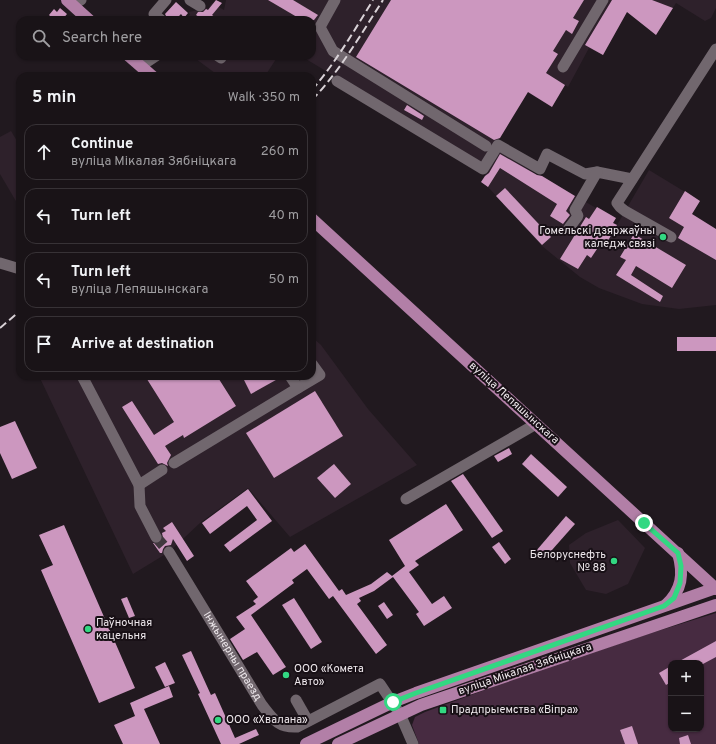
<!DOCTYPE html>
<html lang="en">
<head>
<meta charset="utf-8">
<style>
	:root { --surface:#191317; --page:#262024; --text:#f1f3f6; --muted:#9f9ea1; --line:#373236 }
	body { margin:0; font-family:Overpass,sans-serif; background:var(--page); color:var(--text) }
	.controls { position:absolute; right:12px; bottom:12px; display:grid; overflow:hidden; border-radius:8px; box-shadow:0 1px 3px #0004 }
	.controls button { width:36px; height:36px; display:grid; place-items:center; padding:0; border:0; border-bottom:1px solid var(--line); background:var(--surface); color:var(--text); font:20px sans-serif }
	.stop { position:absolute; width:12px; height:12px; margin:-9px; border:3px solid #32d882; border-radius:50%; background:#fff }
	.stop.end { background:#32d882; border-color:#fff; box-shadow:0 1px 4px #0008 }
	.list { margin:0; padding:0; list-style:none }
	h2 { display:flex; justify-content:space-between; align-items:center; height:52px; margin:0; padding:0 16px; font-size:17px }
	h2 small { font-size:13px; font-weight:400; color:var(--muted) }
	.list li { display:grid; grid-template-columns:26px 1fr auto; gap:12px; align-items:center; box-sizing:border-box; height:56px; margin:0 8px 8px; padding:0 8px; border:1px solid var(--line); border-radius:12px }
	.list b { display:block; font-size:15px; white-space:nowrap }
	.list p { margin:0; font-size:13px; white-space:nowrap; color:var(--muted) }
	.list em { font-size:13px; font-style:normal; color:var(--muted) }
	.icon { flex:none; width:22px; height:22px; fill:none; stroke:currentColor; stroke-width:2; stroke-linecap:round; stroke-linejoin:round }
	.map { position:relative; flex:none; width:716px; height:744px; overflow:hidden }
	.search { position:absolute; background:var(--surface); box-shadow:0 1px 3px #0004; left:16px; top:16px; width:300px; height:44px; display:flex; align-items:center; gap:10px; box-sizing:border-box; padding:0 14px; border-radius:12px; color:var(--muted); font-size:15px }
	.panel { position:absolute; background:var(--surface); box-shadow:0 1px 3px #0004; left:16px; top:72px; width:300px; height:308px; border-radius:12px }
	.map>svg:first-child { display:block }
	.built { fill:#2e212b }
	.green { fill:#472b41; fill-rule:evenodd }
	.building { fill:#cc97bf }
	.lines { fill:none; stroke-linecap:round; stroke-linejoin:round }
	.minor-tunnel { stroke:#40383e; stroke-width:11; stroke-dasharray:11 5.5; stroke-linecap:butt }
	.minor { stroke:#71676e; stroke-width:11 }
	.major { stroke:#b27fa7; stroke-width:12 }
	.rail { stroke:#d9d2d7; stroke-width:2; stroke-dasharray:8 4; stroke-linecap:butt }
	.route { stroke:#32d882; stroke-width:5 }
	.poi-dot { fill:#32d882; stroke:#181016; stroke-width:1.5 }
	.labels { text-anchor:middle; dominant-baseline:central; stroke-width:4; stroke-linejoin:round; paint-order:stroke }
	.poi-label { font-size:11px; fill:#eee8ec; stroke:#181016; text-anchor:start }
	.street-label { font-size:11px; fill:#eee8ec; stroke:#181016 }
</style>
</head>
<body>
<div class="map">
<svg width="716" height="744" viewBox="0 0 716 744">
	<rect width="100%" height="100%" fill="#21191f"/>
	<g class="built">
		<polygon points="226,0 716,0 716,8 711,18 705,21 676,3 656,35 627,12 603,55 589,48 568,87 565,85 552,107 527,92 483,166 301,56 312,56 312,20 182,20 190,15 189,12 198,10 202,5 208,9 212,3 224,10"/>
		<polygon points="192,56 278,56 265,76 256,72 254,76 219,76"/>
		<polygon points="11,131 20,146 20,208 0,174 0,137"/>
		<polygon points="500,151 537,175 538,174 596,208 597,207 616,218 613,223 617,225 649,170 700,201 692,214 716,229 716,305 679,309 642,304 599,288 580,277 542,246 488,187 481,182"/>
		<polygon points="312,337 321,345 368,409 417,465 290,537 248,488 200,523 169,552 133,574 39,376 312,376"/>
		<polygon points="618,520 645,548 628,584 606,594 586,590 570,563 569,545 586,533"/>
	</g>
	<path class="green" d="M716,613V744H419L412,725L415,717L425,712L523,676L648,634ZM671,663H701V729H671Z"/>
	<g class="building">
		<polygon points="216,0 222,3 212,15 219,20 203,20 196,15 198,12 203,12 206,9 208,10"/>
		<polygon points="268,0 293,0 318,15 314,20 302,20"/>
		<polygon points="391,0 584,0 573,18 579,21 572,34 566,30 553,51 558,54 546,73 565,85 552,107 528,92 500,138 494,140 356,57"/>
		<polygon points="612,0 652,0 673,8 656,35 627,12 603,55 585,45"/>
		<polygon points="176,2 188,13 184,18 181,14 175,20 168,20 165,14"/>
		<polygon points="60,8 67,14 62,20 54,20 49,15 54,9 57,12"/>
		<polygon points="407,105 424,116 422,120 404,110"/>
		<polygon points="500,154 537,175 542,176 575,196 566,211 570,215 563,224 550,216 557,204 500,168 488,187 481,182 485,176 489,173"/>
		<polygon points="505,188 551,237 542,245 496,196"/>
		<polygon points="685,191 700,201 692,214 716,229 716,260 678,238 684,227 669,218"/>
		<polygon points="597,207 616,218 613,223 617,225 605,246 601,243 591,258 587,255 578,269 560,259 586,217 589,219"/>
		<polygon points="634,234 686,265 672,288 636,266 631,275 663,296 660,302 616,275 626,260 620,257"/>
		<rect x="677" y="337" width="39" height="14"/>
		<polygon points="145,376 217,376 236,406 184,438 183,435 165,446 171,455 167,463 168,466 162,463 158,464 122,407 132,401 154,435 174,422"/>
		<polygon points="242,376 283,376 251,394"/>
		<polygon points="315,391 343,436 274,478 246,433"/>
		<polygon points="15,421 37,468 12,479 0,453 0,427"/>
		<polygon points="509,448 512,454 498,462 494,456"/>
		<polygon points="531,454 567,487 558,497 522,464"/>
		<polygon points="334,464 351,484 335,498 317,478"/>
		<polygon points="463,474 503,531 492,538 451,481"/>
		<polygon points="248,489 272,521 230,552 224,545 257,520 247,506 210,534 202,523"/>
		<polygon points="446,504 463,530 415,561 419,565 409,572 432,604 444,596 452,608 424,626 416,614 419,612 393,577 374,591 359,598 361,601 357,604 387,645 376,654 333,596 329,599 307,569 292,580 294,583 251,615 286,667 273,675 257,652 243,660 230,639 245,629 236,617 256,604 253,601 258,597 246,581 291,548 294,552 305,544 339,591 342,589 346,595 371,584 387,572 392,576 405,566 389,540"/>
		<polygon points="566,516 575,524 544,559 536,551"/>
		<polygon points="172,522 194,556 187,561 173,539 171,545 165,546 163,549 162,553 160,553 153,543 159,543 162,541 163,538 162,533 166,531 163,528"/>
		<polygon points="64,525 135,688 99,703 41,570 53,565 39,535"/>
		<polygon points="499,542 511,559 505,564 492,547"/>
		<polygon points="127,597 135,616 129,618 121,599"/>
		<polygon points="294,598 322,642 311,649 282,605"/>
		<polygon points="384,602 393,615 387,619 378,606"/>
		<polygon points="716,641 716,657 701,665 701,663 676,663"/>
		<polygon points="191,651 211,695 215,693 235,738 256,729 259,735 239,744 221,744 198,694 200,693 182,655"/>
		<polygon points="165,662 175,683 165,687 155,667"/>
		<polygon points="671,666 671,682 666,685 659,673"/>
		<polygon points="169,686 173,697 144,709 160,744 123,744 114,725 135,716 130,703"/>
		<polygon points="632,726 638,744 625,744 620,730"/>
		<polygon points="688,735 691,744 680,744 679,738"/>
	</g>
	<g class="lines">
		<polyline class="minor-tunnel" points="156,537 169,552"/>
		<g class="minor">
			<polyline points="190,0 200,6"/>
			<polyline points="335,0 320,27 333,51 486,146"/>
			<polyline points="72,4 81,0"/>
			<polyline points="161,20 154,14 166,0"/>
			<polyline points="218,56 221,58"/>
			<polyline points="141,66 156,56"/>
			<polyline points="563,67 603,0"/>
			<polyline points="337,81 483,169 498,145 540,169 547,154 585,174 597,172 632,179"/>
			<polyline points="569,228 578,216 575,210 597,172"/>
			<polyline points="671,237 625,211 620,207 617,203 716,49"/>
			<polyline points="0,263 20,269"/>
			<polyline points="82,376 139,485 140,506 156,537"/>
			<polyline points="298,388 320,375 312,364"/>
			<polyline points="174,463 298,388 290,376"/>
			<polyline points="139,485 162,470"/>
			<polyline points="406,499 536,424"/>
			<path id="s1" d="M169,552L262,705C273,719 278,728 297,727L380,684L400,714L413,744"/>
			<polyline points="296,700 308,721"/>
		</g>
		<g class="major">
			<polyline points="67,0 89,20"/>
			<polyline points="129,56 152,76"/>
			<polyline points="312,219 716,589"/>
			<path d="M666,605C682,590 684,574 678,553"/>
			<polyline points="306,744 393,702 416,693 716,588"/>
			<polyline points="338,744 421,705 716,605"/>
		</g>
		<g class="rail">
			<path d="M312,90C336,62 354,31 373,0"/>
			<path d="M312,100C340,71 361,34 383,0"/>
			<polyline points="0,328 20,311"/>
		</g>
	</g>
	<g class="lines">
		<polyline class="route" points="393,702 416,693 664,606 674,598 680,583 681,566 678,553 644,523"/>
	</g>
	<g class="poi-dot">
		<circle cx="663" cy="237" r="4"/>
		<circle cx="614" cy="561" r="4"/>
		<circle cx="88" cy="629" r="4"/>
		<circle cx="286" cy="675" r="4"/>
		<rect x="439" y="706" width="8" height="8" rx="2"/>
		<circle cx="218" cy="720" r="4"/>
	</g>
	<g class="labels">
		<g class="poi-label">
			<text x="655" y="231" text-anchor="end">Гомельскі дзяржаўны<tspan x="655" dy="13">каледж связі</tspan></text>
			<text x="606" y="555" text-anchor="end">Белоруснефть<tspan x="606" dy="13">№ 88</tspan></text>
			<text x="96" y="623">Паўночная<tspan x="96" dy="13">кацельня</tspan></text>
			<text x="294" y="669">ООО «Комета<tspan x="294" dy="13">Авто»</tspan></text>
			<text x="451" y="710">Прадпрыемства «Віпра»</text>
			<text x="226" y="720">ООО «Хвалана»</text>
		</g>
		<g class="street-label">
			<text transform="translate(514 403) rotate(42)">вуліца Лепяшынскага</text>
			<text stroke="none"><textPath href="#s1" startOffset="122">Інжынерны праезд</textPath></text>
			<text transform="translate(525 669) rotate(-19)">вуліца Мікалая Зябніцкага</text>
		</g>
	</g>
</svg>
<div class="controls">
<button>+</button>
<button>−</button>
</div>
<div class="stop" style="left:393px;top:702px"></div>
<div class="stop end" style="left:644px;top:523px"></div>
<div class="search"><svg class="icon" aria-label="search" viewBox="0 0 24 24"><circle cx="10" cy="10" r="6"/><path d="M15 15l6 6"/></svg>Search here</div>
<section class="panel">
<h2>5 min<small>Walk · 350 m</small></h2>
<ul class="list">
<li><svg class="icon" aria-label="ahead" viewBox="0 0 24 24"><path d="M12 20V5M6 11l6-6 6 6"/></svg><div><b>Continue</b><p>вуліца Мікалая Зябніцкага</p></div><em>260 m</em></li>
<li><svg class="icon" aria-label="left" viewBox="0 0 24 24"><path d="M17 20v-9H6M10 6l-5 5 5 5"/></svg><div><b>Turn left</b></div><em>40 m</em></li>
<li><svg class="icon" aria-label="left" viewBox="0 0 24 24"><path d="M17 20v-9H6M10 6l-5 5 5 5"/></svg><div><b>Turn left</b><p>вуліца Лепяшынскага</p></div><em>50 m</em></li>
<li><svg class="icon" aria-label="arrive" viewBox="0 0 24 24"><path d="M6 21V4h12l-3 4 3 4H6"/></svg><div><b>Arrive at destination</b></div></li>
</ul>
</section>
</div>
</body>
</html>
